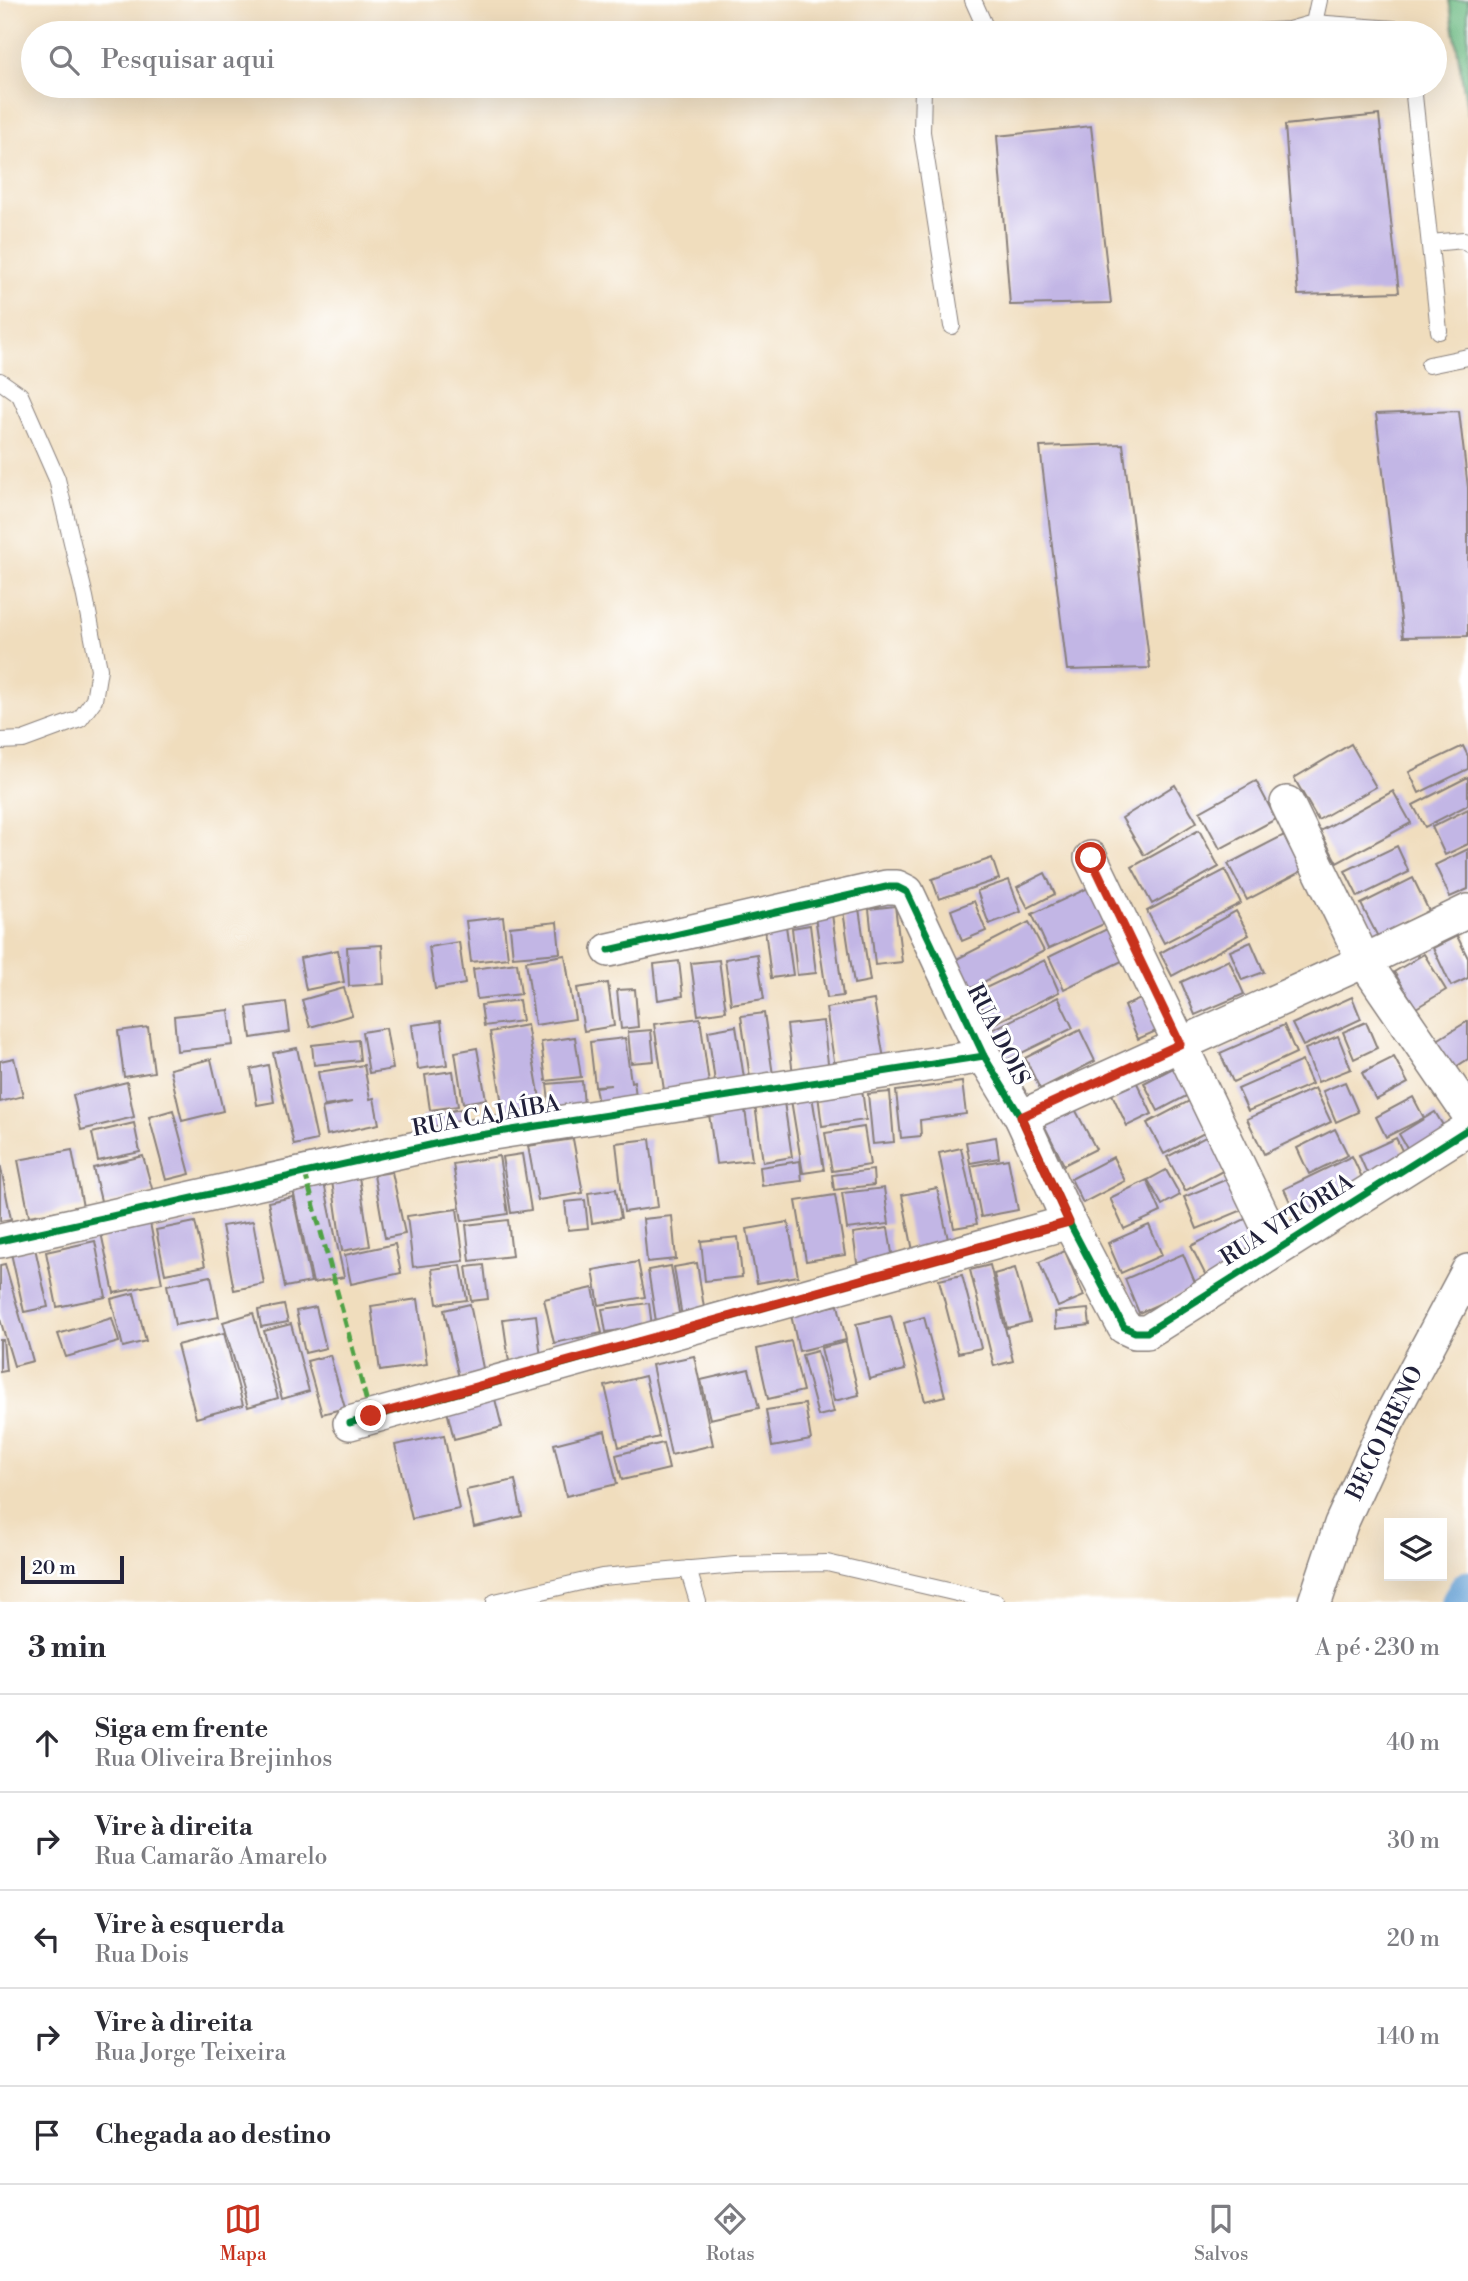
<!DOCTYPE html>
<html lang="pt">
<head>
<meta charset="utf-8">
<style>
	:root { --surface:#fff; --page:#f7f7f7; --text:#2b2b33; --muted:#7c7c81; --line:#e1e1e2; --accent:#c8321e }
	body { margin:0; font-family:"Libre Bodoni",serif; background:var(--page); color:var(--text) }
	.controls { position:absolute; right:21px; bottom:21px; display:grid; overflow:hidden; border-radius:0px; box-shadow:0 7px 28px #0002 }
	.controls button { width:63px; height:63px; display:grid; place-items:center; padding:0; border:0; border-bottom:2px solid var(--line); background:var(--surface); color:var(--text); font:35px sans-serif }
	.scale { position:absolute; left:21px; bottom:18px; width:103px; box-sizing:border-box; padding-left:7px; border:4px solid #22223b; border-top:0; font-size:19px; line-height:24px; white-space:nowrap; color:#22223b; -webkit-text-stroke:5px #fff; paint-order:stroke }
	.stop { position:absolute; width:21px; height:21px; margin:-16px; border:5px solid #c8321e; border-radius:50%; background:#fff }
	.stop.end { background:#c8321e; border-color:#fff; box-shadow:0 2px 7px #0008 }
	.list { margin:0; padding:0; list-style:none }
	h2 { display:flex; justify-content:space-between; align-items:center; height:91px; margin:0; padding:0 28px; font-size:30px }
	h2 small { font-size:23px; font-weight:400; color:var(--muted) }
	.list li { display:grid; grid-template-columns:46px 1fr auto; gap:21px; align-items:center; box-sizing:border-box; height:98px; padding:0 28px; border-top:2px solid var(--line) }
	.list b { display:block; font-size:26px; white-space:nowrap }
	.list p { margin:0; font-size:23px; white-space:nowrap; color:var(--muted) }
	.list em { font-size:23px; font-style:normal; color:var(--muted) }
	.icon { flex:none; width:38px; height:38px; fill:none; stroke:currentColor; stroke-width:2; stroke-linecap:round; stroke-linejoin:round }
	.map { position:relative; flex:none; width:1468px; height:1602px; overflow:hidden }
	.search { position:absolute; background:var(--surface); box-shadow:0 7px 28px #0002; left:21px; right:21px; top:21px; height:77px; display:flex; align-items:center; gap:18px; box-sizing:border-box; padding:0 24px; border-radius:38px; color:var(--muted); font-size:26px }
	.sheet { height:581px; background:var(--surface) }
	nav { display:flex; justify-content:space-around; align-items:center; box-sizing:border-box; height:98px; border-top:2px solid var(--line); background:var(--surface); font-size:19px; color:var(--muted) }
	nav a { display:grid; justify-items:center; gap:4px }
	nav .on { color:var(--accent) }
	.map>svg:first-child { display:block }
	.forest { fill:#70bc85; stroke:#496f60; stroke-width:2 }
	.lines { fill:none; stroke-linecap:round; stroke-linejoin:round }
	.canal { stroke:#66a2d6; stroke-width:37 }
	.building { fill:#c2b6e5 }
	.service-casing { stroke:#89807c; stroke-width:18 }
	.minor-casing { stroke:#89807c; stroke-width:36 }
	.service { stroke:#fff; stroke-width:16 }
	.minor { stroke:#fff; stroke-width:33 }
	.quiet { stroke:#50a245; stroke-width:5; stroke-dasharray:10 5; stroke-linecap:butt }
	.cycleway-casing { stroke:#fff; stroke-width:11 }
	.cycleway { stroke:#00873e; stroke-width:7 }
	.route { stroke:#c8321e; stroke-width:9 }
	.labels { text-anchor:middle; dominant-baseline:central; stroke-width:6; stroke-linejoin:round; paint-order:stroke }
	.street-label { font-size:23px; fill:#22223b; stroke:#fff }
</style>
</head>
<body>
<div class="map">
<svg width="1468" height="1602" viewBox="0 0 1468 1602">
	<rect width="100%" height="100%" fill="#fff"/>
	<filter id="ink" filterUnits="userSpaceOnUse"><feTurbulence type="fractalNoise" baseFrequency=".0143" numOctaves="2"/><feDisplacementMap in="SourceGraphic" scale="14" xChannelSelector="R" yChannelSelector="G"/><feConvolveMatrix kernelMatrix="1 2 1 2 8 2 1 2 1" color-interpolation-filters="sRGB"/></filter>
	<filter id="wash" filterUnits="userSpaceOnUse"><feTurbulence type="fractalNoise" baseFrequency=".00686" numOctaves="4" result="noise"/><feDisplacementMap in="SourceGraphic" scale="28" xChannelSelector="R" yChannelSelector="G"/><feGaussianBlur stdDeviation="1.57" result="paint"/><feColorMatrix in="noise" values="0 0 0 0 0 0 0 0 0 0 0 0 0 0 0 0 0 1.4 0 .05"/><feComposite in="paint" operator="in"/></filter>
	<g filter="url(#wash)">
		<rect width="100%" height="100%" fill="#f0ddbd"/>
		<polygon class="forest" points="1449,0 1468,0 1468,115"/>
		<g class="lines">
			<polyline class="canal" points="1460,1602 1468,1589"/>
		</g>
		<g id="blocks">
			<g class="building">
				<polygon points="1379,115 1399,292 1298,295 1285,125"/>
				<polygon points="1091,126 1111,303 1010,305 997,136"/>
				<polygon points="1459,411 1468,488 1468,636 1403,637 1376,414"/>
				<polygon points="1123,444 1150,668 1067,670 1040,447"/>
				<polygon points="1351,744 1376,787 1318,820 1294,778"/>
				<polygon points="1463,746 1468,756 1468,769 1419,793 1409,772"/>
				<polygon points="1468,777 1468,805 1425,827 1413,805"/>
				<polygon points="1256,781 1276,819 1220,849 1200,812"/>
				<polygon points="1175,785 1197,822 1144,855 1122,818"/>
				<polygon points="1393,791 1411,823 1337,863 1320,831"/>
				<polygon points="1468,809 1468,844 1445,855 1432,827"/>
				<polygon points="1199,830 1219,867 1152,904 1132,867"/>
				<polygon points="1288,833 1306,869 1247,900 1228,864"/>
				<polygon points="1397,846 1409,872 1358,897 1345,871"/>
				<polygon points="1468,849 1468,889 1450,897 1435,865"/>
				<polygon points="992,858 999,879 939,899 932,879"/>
				<polygon points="1225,870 1241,903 1164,943 1147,911"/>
				<polygon points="1045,873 1055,894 1028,908 1017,887"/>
				<polygon points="1413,878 1429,911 1378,937 1361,904"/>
				<polygon points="1009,880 1021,912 989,924 977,891"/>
				<polygon points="1099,883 1115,919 1048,949 1032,914"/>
				<polygon points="974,901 986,931 962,941 951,910"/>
				<polygon points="858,902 870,981 854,984 842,904"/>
				<polygon points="895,906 902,962 875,965 869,909"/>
				<polygon points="1236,911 1249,935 1172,976 1160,953"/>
				<polygon points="832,914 843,996 827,998 815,916"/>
				<polygon points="503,917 508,958 471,962 466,921"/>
				<polygon points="557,922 560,953 513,957 510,927"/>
				<polygon points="1029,922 1044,951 966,991 951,962"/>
				<polygon points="810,925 816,973 797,975 792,928"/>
				<polygon points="786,926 793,975 771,978 765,929"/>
				<polygon points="1109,928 1124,960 1064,989 1049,957"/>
				<polygon points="1457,936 1468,958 1468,978 1451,986 1433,948"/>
				<polygon points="459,942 465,984 435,989 429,947"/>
				<polygon points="1251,942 1264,972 1242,980 1230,951"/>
				<polygon points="382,945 384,984 349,986 347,947"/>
				<polygon points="338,950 344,982 306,990 300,958"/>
				<polygon points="757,954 764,999 731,1004 725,959"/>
				<polygon points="1424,954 1446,990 1416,1008 1394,972"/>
				<polygon points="565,955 575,1019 535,1025 526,961"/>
				<polygon points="719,960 726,1011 698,1015 691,963"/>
				<polygon points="1045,960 1059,992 991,1025 975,993"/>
				<polygon points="1229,960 1244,994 1195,1015 1181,982"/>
				<polygon points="679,961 683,996 658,1000 654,964"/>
				<polygon points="517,963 521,994 477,999 473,969"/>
				<polygon points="608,983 614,1026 584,1031 577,988"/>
				<polygon points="344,988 352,1015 310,1027 302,1000"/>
				<polygon points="635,989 638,1027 621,1029 617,990"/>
				<polygon points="1150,995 1163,1028 1138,1039 1124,1006"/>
				<polygon points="1058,997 1073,1028 1005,1061 990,1031"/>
				<polygon points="1352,997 1361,1019 1303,1046 1292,1024"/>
				<polygon points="519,1000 522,1021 484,1026 481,1005"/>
				<polygon points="874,1000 884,1059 835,1067 826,1008"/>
				<polygon points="286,1002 290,1032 251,1038 247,1007"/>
				<polygon points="229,1010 233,1045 177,1051 174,1016"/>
				<polygon points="764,1013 773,1075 750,1078 741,1016"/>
				<polygon points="700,1018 709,1084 664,1090 654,1024"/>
				<polygon points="441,1021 447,1065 418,1069 412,1025"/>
				<polygon points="823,1021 829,1071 793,1075 787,1025"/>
				<polygon points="1468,1021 1468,1059 1451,1070 1434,1042"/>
				<polygon points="1366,1022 1377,1048 1354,1059 1343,1032"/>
				<polygon points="527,1025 542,1110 504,1116 490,1032"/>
				<polygon points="1284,1025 1296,1053 1233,1082 1220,1053"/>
				<polygon points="736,1026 744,1078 715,1082 708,1031"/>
				<polygon points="148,1027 154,1072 124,1077 118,1031"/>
				<polygon points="386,1028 393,1069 369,1073 362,1032"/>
				<polygon points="651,1030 654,1061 631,1063 628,1032"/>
				<polygon points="1080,1030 1095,1061 1040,1089 1025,1058"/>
				<polygon points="1338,1036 1351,1069 1318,1082 1305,1049"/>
				<polygon points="575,1037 581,1077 546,1081 541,1042"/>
				<polygon points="625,1038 631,1082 634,1081 637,1103 599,1109 595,1087 611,1085 595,1086 590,1042"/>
				<polygon points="358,1040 360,1060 314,1065 312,1045"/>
				<polygon points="297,1048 317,1140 294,1145 273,1053"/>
				<polygon points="477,1048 486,1099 463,1103 455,1052"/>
				<polygon points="1394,1057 1408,1083 1376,1100 1362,1073"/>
				<polygon points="14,1058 23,1096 0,1102 0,1061"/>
				<polygon points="211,1059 223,1111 182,1121 170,1069"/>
				<polygon points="1302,1061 1312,1084 1248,1111 1238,1089"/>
				<polygon points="268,1065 274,1102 257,1105 251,1069"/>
				<polygon points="364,1065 370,1099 374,1098 379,1124 327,1135 322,1108 352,1102 324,1106 318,1072"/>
				<polygon points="1177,1066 1192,1093 1158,1111 1144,1083"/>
				<polygon points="453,1071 458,1106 430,1110 425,1075"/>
				<polygon points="1135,1079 1152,1114 1127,1126 1110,1090"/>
				<polygon points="582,1081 584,1106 550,1109 547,1084"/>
				<polygon points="127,1082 134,1117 81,1130 73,1095"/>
				<polygon points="962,1082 966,1114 920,1120 921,1136 901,1138 896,1091"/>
				<polygon points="1345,1082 1358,1112 1336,1122 1323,1091"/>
				<polygon points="1315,1088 1331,1122 1264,1154 1247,1119"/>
				<polygon points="862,1089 866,1120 822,1126 818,1095"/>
				<polygon points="890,1092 894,1142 873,1144 868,1094"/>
				<polygon points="812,1096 824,1170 803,1173 791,1100"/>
				<polygon points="1413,1097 1424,1118 1386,1137 1376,1117"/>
				<polygon points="1195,1098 1212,1129 1164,1154 1147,1123"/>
				<polygon points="744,1102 752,1160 716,1164 708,1107"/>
				<polygon points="784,1102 792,1157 763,1162 755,1105"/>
				<polygon points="462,1109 465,1133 426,1140 422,1116"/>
				<polygon points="1075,1109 1096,1149 1064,1165 1044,1125"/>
				<polygon points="173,1110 190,1174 166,1180 149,1117"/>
				<polygon points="1435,1112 1450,1137 1413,1158 1399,1134"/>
				<polygon points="134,1123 140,1152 98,1161 92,1133"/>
				<polygon points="864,1127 870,1165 832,1171 825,1133"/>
				<polygon points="1335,1129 1348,1155 1309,1174 1297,1148"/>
				<polygon points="1215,1132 1232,1166 1185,1191 1167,1157"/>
				<polygon points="996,1137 999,1158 970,1163 966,1142"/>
				<polygon points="1396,1138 1408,1163 1370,1180 1359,1155"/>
				<polygon points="573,1139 583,1193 538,1200 528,1146"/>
				<polygon points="650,1139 658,1207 624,1212 616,1143"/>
				<polygon points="961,1148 977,1224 954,1228 939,1153"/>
				<polygon points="72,1150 83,1207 29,1216 18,1160"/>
				<polygon points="522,1154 531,1210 511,1213 502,1157"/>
				<polygon points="143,1156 153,1192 102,1205 93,1168"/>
				<polygon points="499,1156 508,1214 462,1221 453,1164"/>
				<polygon points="1352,1156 1366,1186 1298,1219 1284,1189"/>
				<polygon points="1113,1157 1125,1181 1083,1203 1071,1179"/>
				<polygon points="1008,1159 1018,1210 981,1217 971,1166"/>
				<polygon points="800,1161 802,1181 762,1186 760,1167"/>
				<polygon points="0,1163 11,1219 0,1221"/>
				<polygon points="873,1170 874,1185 834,1190 832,1175"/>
				<polygon points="1166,1170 1180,1195 1162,1205 1148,1180"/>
				<polygon points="392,1172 405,1234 385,1238 374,1175"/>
				<polygon points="359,1177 370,1246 342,1251 332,1181"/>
				<polygon points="1232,1177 1245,1209 1197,1229 1184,1197"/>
				<polygon points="1147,1180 1161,1212 1124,1229 1110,1198"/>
				<polygon points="324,1183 344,1277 313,1283 293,1190"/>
				<polygon points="884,1188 889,1224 847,1229 842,1193"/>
				<polygon points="937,1188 949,1244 913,1251 902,1195"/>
				<polygon points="616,1189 621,1218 592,1223 588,1193"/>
				<polygon points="835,1195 845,1255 806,1261 796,1201"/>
				<polygon points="293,1197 311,1282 285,1287 268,1202"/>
				<polygon points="585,1200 588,1228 568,1230 565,1202"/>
				<polygon points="457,1209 464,1261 413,1267 407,1216"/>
				<polygon points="672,1216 676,1259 647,1262 643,1219"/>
				<polygon points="1249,1217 1267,1253 1209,1282 1191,1246"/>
				<polygon points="149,1218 162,1283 114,1293 100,1228"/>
				<polygon points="508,1220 512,1256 470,1261 466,1225"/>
				<polygon points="253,1221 264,1284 234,1290 222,1226"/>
				<polygon points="195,1222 205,1266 165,1274 156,1230"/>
				<polygon points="788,1222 798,1276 757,1283 747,1229"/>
				<polygon points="1149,1225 1162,1255 1121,1273 1108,1243"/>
				<polygon points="888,1228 894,1266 858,1270 853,1233"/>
				<polygon points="738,1237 742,1277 705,1281 701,1241"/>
				<polygon points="95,1241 106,1297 57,1307 46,1252"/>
				<polygon points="395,1244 401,1273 351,1284 345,1255"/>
				<polygon points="35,1248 48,1307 24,1312 11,1253"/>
				<polygon points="1065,1251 1084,1296 1058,1307 1039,1262"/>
				<polygon points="1183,1254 1197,1287 1139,1313 1125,1279"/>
				<polygon points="638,1262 645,1297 599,1305 593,1270"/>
				<polygon points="697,1263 705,1314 682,1317 674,1267"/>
				<polygon points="5,1264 33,1361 14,1366 0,1319 0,1265"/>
				<polygon points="461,1265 467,1300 437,1304 432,1269"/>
				<polygon points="484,1265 488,1299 471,1301 466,1267"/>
				<polygon points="990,1265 1013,1361 994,1366 970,1270"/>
				<polygon points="671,1266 681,1324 657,1328 648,1270"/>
				<polygon points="1015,1268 1030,1322 1007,1328 994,1274"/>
				<polygon points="962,1275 981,1348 958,1353 939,1280"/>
				<polygon points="211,1276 219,1317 175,1325 167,1285"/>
				<polygon points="593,1288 602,1333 554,1343 544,1299"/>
				<polygon points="134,1293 146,1341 123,1347 111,1299"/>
				<polygon points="418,1299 427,1364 380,1371 371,1306"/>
				<polygon points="649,1303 652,1326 606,1332 602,1309"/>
				<polygon points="470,1304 484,1373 459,1378 444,1310"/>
				<polygon points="284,1305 288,1322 261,1327 258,1310"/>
				<polygon points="838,1305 846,1340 799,1351 791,1315"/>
				<polygon points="316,1307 326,1348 305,1353 296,1311"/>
				<polygon points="1088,1309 1090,1325 1056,1329 1055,1312"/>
				<polygon points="253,1313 278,1398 248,1407 223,1322"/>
				<polygon points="536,1315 541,1358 509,1362 503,1319"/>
				<polygon points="891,1316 905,1370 869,1379 856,1324"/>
				<polygon points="924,1317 945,1396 925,1401 904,1323"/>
				<polygon points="112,1318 119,1342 66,1357 58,1334"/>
				<polygon points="291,1324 309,1391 282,1399 264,1331"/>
				<polygon points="224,1333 243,1405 196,1418 177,1345"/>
				<polygon points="0,1340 3,1340 6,1371 0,1372"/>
				<polygon points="791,1341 803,1391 768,1399 757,1349"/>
				<polygon points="846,1342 859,1395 834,1401 821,1348"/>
				<polygon points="817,1351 834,1412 818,1416 802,1355"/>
				<polygon points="330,1355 345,1408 322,1414 307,1361"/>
				<polygon points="694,1356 713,1445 671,1455 652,1365"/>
				<polygon points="749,1369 759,1408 710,1419 701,1380"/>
				<polygon points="645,1376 659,1437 619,1447 605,1386"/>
				<polygon points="495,1399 502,1427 454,1439 447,1411"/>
				<polygon points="805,1404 811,1440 772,1447 766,1410"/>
				<polygon points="605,1431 617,1484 566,1496 554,1444"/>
				<polygon points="444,1435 459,1509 412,1519 395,1445"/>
				<polygon points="663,1443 669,1469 622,1480 616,1455"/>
				<polygon points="515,1480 522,1516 474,1527 466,1490"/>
			</g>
		</g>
	</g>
	<g filter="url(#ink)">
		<use href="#blocks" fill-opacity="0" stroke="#89807c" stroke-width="2"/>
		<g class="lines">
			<g class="service-casing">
				<g id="service">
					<polyline points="973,0 985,27 994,33"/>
					<polyline points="1314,23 1394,29 1397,33"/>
					<polyline points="1239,33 1289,30 1314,23 1319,0"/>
					<polyline points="923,86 922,132 952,326"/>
					<polyline points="1413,86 1439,331"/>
					<polyline points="1430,243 1464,240 1468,244"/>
					<polyline points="1429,365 1468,357"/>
					<polyline points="0,381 20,395 57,479 85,597 99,669 94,700 80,719 23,740 0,741"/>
					<polyline points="688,1569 698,1602"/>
					<polyline points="495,1602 602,1577 736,1565 827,1563 996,1602"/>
				</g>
			</g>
			<g class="minor-casing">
				<g id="minor">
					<polyline points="1287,803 1364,961 1468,1113"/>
					<polyline points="1091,858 1278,1248"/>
					<polyline points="609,950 886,887 897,887 907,892 984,1056 1021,1117 1069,1222 1124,1327 1135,1332 1147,1332 1468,1129"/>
					<polyline points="1021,1117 1364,961 1468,911"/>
					<polyline points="0,1241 461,1138 984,1056"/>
					<polyline points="350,1423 1069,1222"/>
					<polyline points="1315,1602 1341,1524 1388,1421 1468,1271"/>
				</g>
			</g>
			<use href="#service" class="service"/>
			<use href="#minor" class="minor"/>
			<polyline class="quiet" points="305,1173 371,1417"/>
			<g class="cycleway-casing">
				<g id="cycleway">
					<polyline points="609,950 886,887 897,887 907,892 984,1056 1021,1117 1069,1222 1124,1327 1135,1332 1147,1332 1468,1129"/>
					<polyline points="0,1241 461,1138 984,1056"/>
					<polyline points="350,1423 1069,1222"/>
				</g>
			</g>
			<use href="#cycleway" class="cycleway"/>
		</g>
	</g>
	<g class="lines" filter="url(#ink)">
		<polyline class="route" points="371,1416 1069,1222 1021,1117 1180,1044 1091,858"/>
	</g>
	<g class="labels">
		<g class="street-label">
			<text transform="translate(998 1035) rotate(63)">RUA DOIS</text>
			<text transform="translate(486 1116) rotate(-10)">RUA CAJAÍBA</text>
			<text transform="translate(1287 1220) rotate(-32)">RUA VITÓRIA</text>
			<text transform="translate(1385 1433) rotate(-64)">BECO IRENO</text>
		</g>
	</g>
</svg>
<div class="controls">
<button><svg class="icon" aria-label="layers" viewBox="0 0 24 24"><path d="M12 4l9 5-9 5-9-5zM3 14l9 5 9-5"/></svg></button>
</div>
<div class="scale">20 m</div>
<div class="stop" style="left:1091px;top:858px"></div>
<div class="stop end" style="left:371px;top:1416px"></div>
<div class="search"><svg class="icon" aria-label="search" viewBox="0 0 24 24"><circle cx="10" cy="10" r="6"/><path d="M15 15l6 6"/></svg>Pesquisar aqui</div>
</div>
<section class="sheet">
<h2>3 min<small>A pé · 230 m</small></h2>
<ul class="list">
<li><svg class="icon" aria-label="ahead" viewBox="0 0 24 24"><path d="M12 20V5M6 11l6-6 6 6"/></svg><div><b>Siga em frente</b><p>Rua Oliveira Brejinhos</p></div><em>40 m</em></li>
<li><svg class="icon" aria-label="right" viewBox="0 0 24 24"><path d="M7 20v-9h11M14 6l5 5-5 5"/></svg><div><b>Vire à direita</b><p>Rua Camarão Amarelo</p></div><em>30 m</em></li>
<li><svg class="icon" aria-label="left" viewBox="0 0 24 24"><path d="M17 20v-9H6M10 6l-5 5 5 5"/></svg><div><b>Vire à esquerda</b><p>Rua Dois</p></div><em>20 m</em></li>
<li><svg class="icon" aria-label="right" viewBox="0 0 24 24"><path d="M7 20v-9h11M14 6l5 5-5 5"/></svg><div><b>Vire à direita</b><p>Rua Jorge Teixeira</p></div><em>140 m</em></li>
<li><svg class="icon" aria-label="arrive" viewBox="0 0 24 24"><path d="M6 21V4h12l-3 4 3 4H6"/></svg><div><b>Chegada ao destino</b></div></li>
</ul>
</section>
<nav>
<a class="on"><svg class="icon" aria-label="map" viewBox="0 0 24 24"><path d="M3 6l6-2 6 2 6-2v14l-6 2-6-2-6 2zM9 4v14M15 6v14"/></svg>Mapa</a>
<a><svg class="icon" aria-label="directions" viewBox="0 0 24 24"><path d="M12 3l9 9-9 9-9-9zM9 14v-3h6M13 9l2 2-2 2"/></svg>Rotas</a>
<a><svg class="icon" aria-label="saved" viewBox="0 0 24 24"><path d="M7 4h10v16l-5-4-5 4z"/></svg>Salvos</a>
</nav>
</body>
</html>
